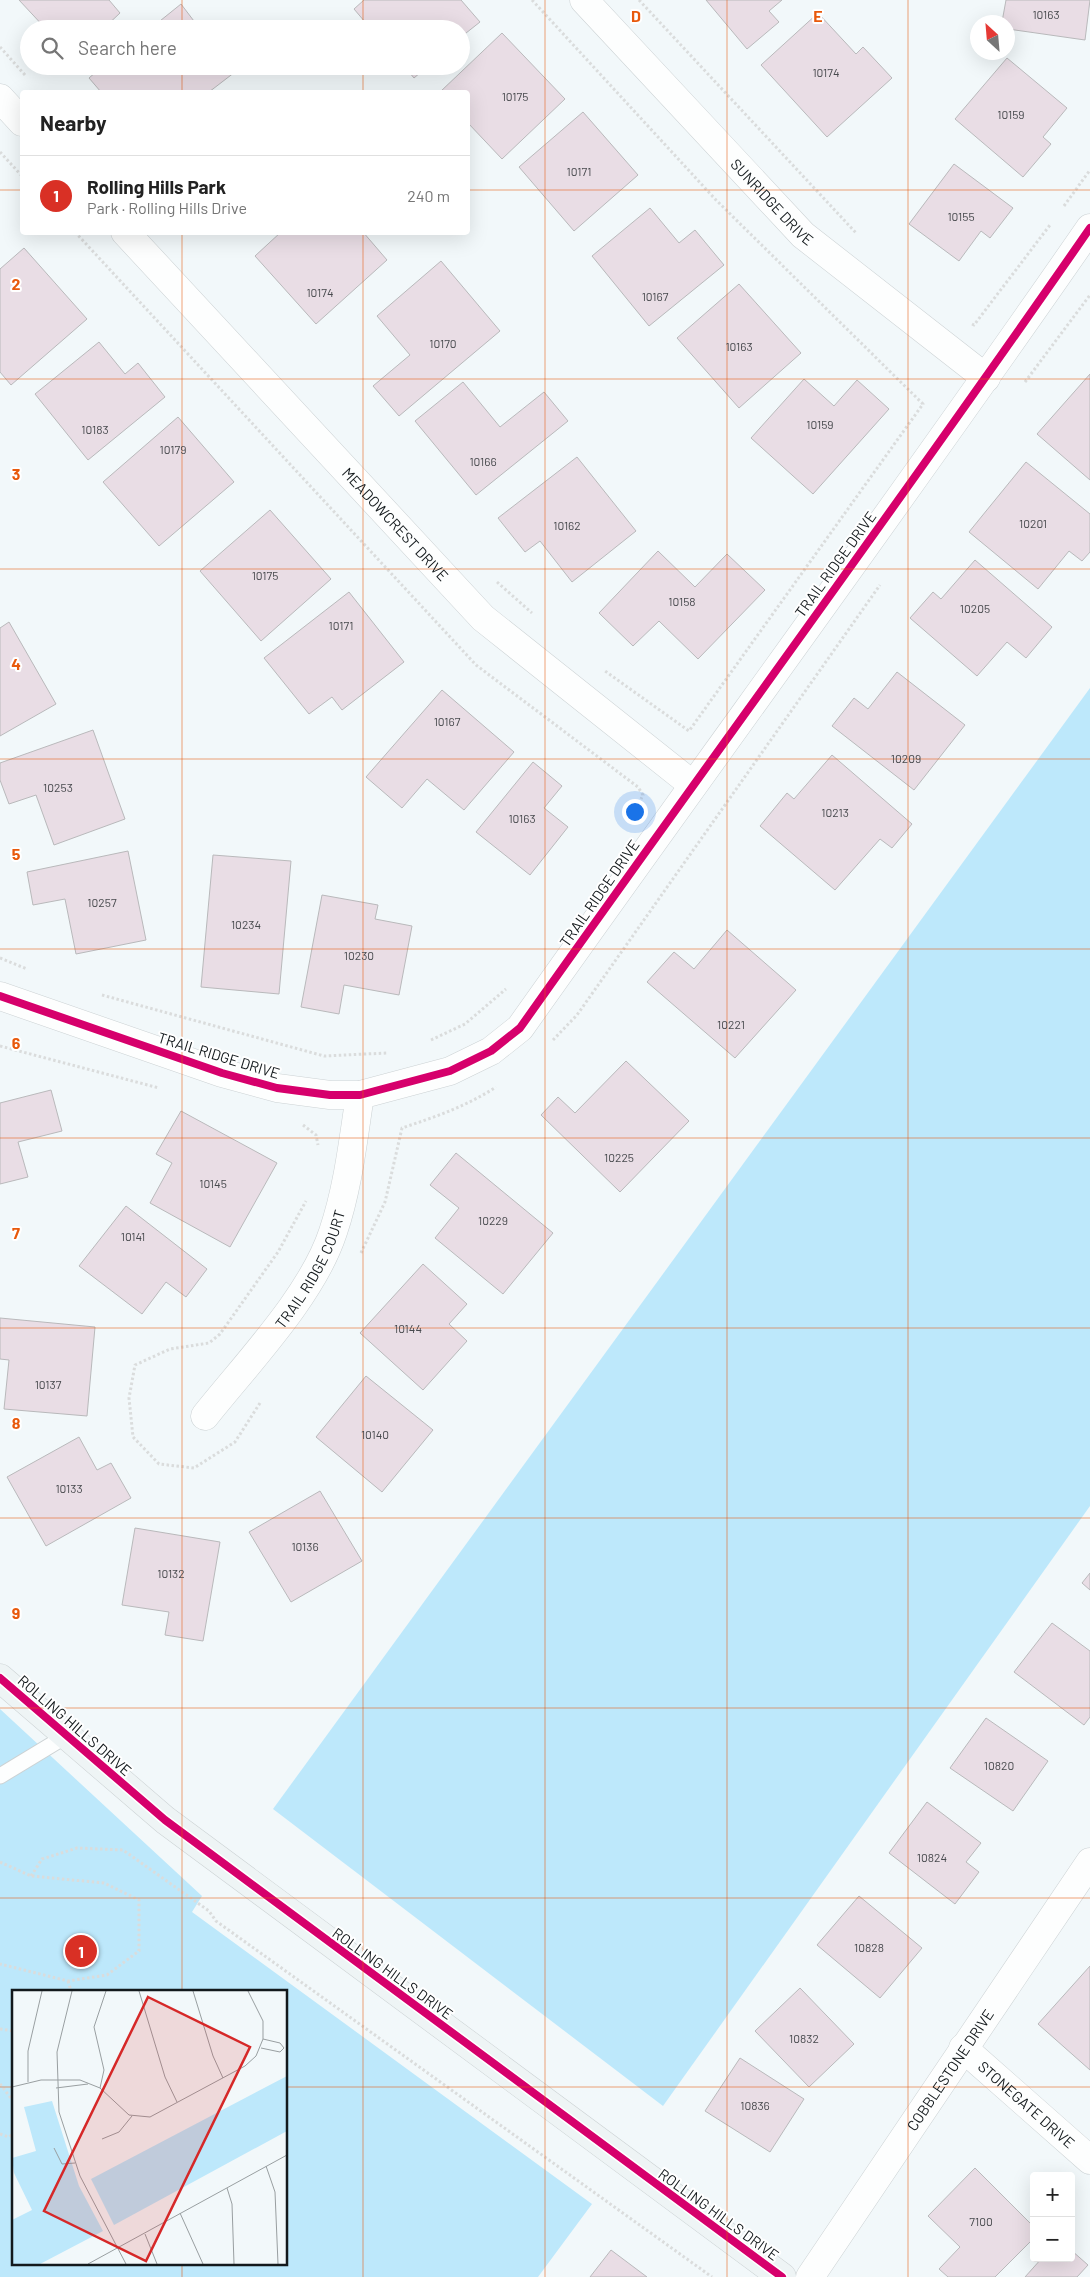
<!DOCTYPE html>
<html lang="en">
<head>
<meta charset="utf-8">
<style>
	:root { --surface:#fff; --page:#f2f2f2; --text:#222; --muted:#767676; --line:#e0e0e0; --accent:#d93025 }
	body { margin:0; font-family:Barlow,sans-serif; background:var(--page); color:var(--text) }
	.controls { position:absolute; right:15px; bottom:15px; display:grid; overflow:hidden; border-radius:5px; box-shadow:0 5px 20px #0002 }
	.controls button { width:45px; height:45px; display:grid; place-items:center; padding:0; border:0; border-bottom:1px solid var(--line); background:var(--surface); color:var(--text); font:25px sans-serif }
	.compass { position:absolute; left:970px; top:15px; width:45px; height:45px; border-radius:50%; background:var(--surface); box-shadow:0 5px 20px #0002; rotate:334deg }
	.you { position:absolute; left:634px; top:811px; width:18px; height:18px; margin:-12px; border:4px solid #fff; border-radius:50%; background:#1a73e8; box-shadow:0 0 0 8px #1a73e833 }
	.badge { display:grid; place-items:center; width:32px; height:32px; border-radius:50%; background:var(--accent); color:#fff; font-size:16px; font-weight:700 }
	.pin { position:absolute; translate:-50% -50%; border:2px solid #fff; box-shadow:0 1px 5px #0006 }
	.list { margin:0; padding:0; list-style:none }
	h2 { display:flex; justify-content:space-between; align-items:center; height:65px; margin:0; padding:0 20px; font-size:21px }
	h2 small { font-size:16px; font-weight:400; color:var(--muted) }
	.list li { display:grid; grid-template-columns:32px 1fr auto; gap:15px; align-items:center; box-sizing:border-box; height:80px; padding:0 20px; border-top:1px solid var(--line) }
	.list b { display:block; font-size:19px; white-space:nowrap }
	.list p { margin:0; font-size:16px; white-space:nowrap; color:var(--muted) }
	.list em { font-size:16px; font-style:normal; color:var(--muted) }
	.icon { flex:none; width:28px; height:28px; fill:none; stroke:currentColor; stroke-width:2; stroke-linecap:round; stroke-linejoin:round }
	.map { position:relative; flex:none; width:1090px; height:2277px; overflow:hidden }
	.search { position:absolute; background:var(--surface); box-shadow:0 5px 20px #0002; left:20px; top:20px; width:450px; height:55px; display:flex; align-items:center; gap:12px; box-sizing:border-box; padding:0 18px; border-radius:28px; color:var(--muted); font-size:19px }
	.panel { position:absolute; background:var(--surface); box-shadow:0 5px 20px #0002; left:20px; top:90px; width:450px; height:145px; border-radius:5px }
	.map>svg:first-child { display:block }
	.green { fill:#bde8fb; fill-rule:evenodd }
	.building { fill:#e9dde5; stroke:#b9b9bb }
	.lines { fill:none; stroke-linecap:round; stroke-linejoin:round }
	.lane-casing { stroke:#ccd2d4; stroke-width:17 }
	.street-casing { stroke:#ccd2d4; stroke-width:29 }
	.secondary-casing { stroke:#ccd2d4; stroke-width:29 }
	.path { stroke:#dadcdc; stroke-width:3; stroke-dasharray:2.5 2.5; stroke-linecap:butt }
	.lane { stroke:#fdfefe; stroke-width:15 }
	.street { stroke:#fdfefe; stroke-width:28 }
	.secondary { stroke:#eef4f5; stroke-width:28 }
	.cycleway-casing { stroke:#fff; stroke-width:11 }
	.cycleway { stroke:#d6006c; stroke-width:8 }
	.grid { fill:none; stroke:#e8590c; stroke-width:1; stroke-opacity:0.55 }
	.labels { text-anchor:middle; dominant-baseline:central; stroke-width:4; stroke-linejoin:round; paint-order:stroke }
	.number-label { font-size:12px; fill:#484a4e }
	.street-label { font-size:15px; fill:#13191c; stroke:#fff }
	.inset-road { fill:none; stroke:#999fa1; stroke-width:1 }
	.view { fill:#d62828; fill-opacity:0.15; stroke:#d62828; stroke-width:2.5 }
	.inset-edge { fill:none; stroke:#13191c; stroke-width:2.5 }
	.grid-label { font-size:16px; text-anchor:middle; font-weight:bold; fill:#e8590c; stroke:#fff; stroke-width:4; stroke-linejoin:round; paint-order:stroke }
</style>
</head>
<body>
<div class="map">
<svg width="1090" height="2277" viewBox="0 0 1090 2277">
	<rect width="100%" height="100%" fill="#f2f8fa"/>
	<g class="green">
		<polygon points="1090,688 1090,1506 663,2106 273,1809"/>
		<path d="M0,1709L202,1896L192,1912L592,2204L538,2277H0ZM14,1991H286V2263H14Z"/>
	</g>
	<g class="building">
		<polygon points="19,0 109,0 120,13 103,29 46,29"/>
		<polygon points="364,0 461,0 480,22 461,37 461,29 371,29 354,9"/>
		<polygon points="706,0 782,0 769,11 779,22 747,49"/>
		<polygon points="1006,0 1090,0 1085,40 1008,29 1008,22 1002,22"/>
		<polygon points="181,4 200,29 150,29"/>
		<polygon points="818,13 856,54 863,47 892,78 827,137 761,65"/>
		<polygon points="502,33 565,99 502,159 468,123 468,92 440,92"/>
		<polygon points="1007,58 1067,108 1043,137 1051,144 1023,177 955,119"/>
		<polygon points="103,66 230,66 235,72 209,92 101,92 89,78"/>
		<polygon points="404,66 428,66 414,78"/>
		<polygon points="583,112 638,175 574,231 519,167"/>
		<polygon points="954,164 1013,208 990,238 981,231 959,261 909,224"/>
		<polygon points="650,208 679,243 695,230 724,265 649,326 592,256"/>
		<polygon points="281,232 363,232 387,260 316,324 255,256"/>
		<polygon points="24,248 87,319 11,385 0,372 0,269"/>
		<polygon points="441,261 500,331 399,416 373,386 410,355 377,316"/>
		<polygon points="739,284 801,353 739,408 677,338"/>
		<polygon points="99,342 125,374 138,363 165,397 88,460 35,394"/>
		<polygon points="1090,374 1090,480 1037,434"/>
		<polygon points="804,379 834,406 857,380 889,409 813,494 751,438"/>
		<polygon points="463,382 500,427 544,392 568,421 476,495 415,421"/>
		<polygon points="178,417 234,482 159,546 103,482"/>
		<polygon points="577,457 636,531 572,582 540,541 525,552 498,518"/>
		<polygon points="1026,462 1090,514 1090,552 1082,561 1069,551 1038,589 969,532"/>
		<polygon points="270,510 331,579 261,641 200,571"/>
		<polygon points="658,551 695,587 727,554 765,590 698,659 659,621 633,646 599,613"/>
		<polygon points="975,560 1052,627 1026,658 1007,642 977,676 910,618 933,592 941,599"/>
		<polygon points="349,592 404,662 342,710 332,697 309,714 264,658"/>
		<polygon points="9,622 56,704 0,736 0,628"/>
		<polygon points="897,672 965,725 914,790 832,726 854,698 868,709"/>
		<polygon points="442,690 514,752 464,810 427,779 402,808 366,777"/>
		<polygon points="93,730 125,819 54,845 36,795 9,804 0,780 0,763"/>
		<polygon points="832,755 912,824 892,848 880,839 835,890 760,826 787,793 794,799"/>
		<polygon points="533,762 562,786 544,808 568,827 530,875 476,832"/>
		<polygon points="128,851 146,940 76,954 65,899 33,905 27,872"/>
		<polygon points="213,855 291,861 279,994 201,987"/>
		<polygon points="322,895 378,905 375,919 412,926 399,995 344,985 339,1014 301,1007"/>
		<polygon points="727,930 796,990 735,1058 647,982 674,952 694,969"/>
		<polygon points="626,1061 689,1121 620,1192 541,1115 558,1097 575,1113"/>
		<polygon points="51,1090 62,1131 18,1142 28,1177 0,1184 0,1103"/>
		<polygon points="181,1111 277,1163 230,1247 150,1203 172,1163 156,1154"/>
		<polygon points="456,1153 553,1233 503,1294 435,1238 459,1208 430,1185"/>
		<polygon points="126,1206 207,1269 186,1297 166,1282 142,1314 79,1266"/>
		<polygon points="423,1264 467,1304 449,1324 467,1341 423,1390 360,1333"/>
		<polygon points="0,1318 95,1327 87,1416 4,1409 9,1360 0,1359"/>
		<polygon points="366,1376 433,1430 382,1492 316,1437"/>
		<polygon points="79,1437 97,1470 111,1463 131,1498 46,1546 7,1477"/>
		<polygon points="320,1491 362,1561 291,1602 249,1532"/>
		<polygon points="135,1528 220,1542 203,1641 165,1635 169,1612 122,1605"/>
		<polygon points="1090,1573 1090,1590 1082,1583"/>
		<polygon points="1052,1623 1090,1651 1090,1717 1084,1725 1014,1672"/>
		<polygon points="986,1718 1048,1761 1013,1811 950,1768"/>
		<polygon points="927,1802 981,1843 966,1862 979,1872 955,1904 889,1853"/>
		<polygon points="859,1896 922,1948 880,1998 817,1945"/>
		<polygon points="1090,1966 1090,2070 1038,2024"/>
		<polygon points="800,1988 854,2044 809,2087 755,2031"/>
		<polygon points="740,2058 804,2099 770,2152 705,2111"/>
		<polygon points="975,2168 1034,2227 1034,2238 995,2277 948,2277 939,2269 960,2247 928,2216"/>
		<polygon points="611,2250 647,2277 590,2277"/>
		<polygon points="1071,2250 1088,2265 1077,2277 1025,2277 1042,2258 1071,2258"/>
	</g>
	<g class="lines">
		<g class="lane-casing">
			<polyline id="lane" points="0,1776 66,1736"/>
		</g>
		<g class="street-casing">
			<g id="street">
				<path id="s1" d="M584,0L803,235L986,378"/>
				<polyline points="0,98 22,122"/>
				<path id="s2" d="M125,232L483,618L693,785"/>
				<path d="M0,996L222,1073L277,1088L330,1095H360L450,1071L491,1051L520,1028C709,761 904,497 1090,228"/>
				<path id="s3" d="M205,1416C247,1363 312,1296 333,1232C348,1188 353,1141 360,1095"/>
				<path id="s4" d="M963,2048L1090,2160"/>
				<path id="s5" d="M810,2277L1090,1862"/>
			</g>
		</g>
		<g class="secondary-casing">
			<polyline id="secondary" points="0,1678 165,1820 782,2277"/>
		</g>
		<g class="path">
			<polyline points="532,0 716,200 923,404 689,731 605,671"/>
			<polyline points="639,0 857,234"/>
			<polyline points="0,47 25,75"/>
			<polyline points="0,152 22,176"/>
			<polyline points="1064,206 1090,170"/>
			<polyline points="75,232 476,665 638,787 643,795 641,799"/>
			<polyline points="972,324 974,325 1050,225"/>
			<polyline points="1025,382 1090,295"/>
			<polyline points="497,582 532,613"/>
			<polyline points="0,958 27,969"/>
			<polyline points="102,995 324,1056 387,1053"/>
			<polyline points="431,1040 465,1024 506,989"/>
			<polyline points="553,1040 577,1015 880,585"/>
			<polyline points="0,1046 159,1088"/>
			<polyline points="303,1125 316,1135 318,1145"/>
			<path d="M361,1253L385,1202L402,1128C435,1117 467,1106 496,1087"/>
			<polyline points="260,1403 235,1442 194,1468 159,1464 133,1437 129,1398 135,1365 170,1349 209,1343 220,1334 278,1252 306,1201"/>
			<polyline points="0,1862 31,1876 104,1883 139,1900 139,1951 107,1975 68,1981 0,1964"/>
			<polyline points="31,1876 42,1859 77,1848 123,1850 209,1911 216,1921 712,2277"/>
			<polyline points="68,1981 71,1991"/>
			<polyline points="0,2029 14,2031"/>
			<polyline points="0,2084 14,2102"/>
			<polyline points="0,2134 9,2137 14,2133"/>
		</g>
		<use href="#lane" class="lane"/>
		<use href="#street" class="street"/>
		<use href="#secondary" class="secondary"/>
		<g class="cycleway-casing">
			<g id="cycleway">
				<path d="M0,996L222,1073L277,1088L330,1095H360L450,1071L491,1051L520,1028C709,761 904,497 1090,228"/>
				<polyline points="0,1678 165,1820 782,2277"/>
			</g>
		</g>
		<use href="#cycleway" class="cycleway"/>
	</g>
	<path class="grid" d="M182,0V29M363,0V29M545,0V2277M727,0V2277M908,0V2277M182,66V92M363,66V92M0,190H22M468,190H1090M182,232V1991M363,232V2277M0,379H1090M0,569H1090M0,759H1090M0,949H1090M0,1138H1090M0,1328H1090M0,1518H1090M0,1708H1090M0,1898H1090M0,2087H14M286,2087H1090M182,2263V2277"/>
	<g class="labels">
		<g class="number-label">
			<text x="1046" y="14">10163</text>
			<text x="826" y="72">10174</text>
			<text x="515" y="96">10175</text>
			<text x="1011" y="114">10159</text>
			<text x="579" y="171">10171</text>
			<text x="961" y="216">10155</text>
			<text x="320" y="292">10174</text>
			<text x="655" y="296">10167</text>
			<text x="443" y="343">10170</text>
			<text x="739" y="346">10163</text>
			<text x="820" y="424">10159</text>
			<text x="95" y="429">10183</text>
			<text x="173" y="449">10179</text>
			<text x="483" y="461">10166</text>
			<text x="1033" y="523">10201</text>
			<text x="567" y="525">10162</text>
			<text x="265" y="575">10175</text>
			<text x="682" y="601">10158</text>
			<text x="975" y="608">10205</text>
			<text x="341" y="625">10171</text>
			<text x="447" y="721">10167</text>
			<text x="906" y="758">10209</text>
			<text x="58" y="787">10253</text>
			<text x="835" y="812">10213</text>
			<text x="522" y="818">10163</text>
			<text x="102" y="902">10257</text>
			<text x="246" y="924">10234</text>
			<text x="359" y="955">10230</text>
			<text x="731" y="1024">10221</text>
			<text x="619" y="1157">10225</text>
			<text x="213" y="1183">10145</text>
			<text x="493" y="1220">10229</text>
			<text x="133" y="1236">10141</text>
			<text x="408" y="1328">10144</text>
			<text x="48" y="1384">10137</text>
			<text x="375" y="1434">10140</text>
			<text x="69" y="1488">10133</text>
			<text x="305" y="1546">10136</text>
			<text x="171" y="1573">10132</text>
			<text x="999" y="1765">10820</text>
			<text x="932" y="1857">10824</text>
			<text x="869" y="1947">10828</text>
			<text x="804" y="2038">10832</text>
			<text x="755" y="2105">10836</text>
			<text x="981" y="2221">7100</text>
		</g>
		<g class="street-label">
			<text stroke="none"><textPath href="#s1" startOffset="276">SUNRIDGE DRIVE</textPath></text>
			<text stroke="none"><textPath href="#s2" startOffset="398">MEADOWCREST DRIVE</textPath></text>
			<text transform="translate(835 564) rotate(-54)">TRAIL RIDGE DRIVE</text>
			<text transform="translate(599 893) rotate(-55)">TRAIL RIDGE DRIVE</text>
			<text transform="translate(219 1055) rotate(17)">TRAIL RIDGE DRIVE</text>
			<text stroke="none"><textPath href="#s3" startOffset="182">TRAIL RIDGE COURT</textPath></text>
			<text transform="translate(75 1725) rotate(41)">ROLLING HILLS DRIVE</text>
			<text transform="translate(393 1973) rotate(36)">ROLLING HILLS DRIVE</text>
			<text stroke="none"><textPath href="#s5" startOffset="250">COBBLESTONE DRIVE</textPath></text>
			<text stroke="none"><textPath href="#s4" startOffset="85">STONEGATE DRIVE</textPath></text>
			<text transform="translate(719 2214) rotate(36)">ROLLING HILLS DRIVE</text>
		</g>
	</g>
	<g transform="translate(12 1990)">
		<rect width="275" height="275" fill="#f2f8fa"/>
		<path d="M275,86V141L102,235L79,189ZM40,111L67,196L91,241L28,274H0V230L20,220L2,183L0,168L24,161L12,117Z" fill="#bde8fb"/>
		<path class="inset-road" d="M60,1L45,62L47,122L68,186L114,274M127,1L153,87L165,112M181,1L201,66L211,88M249,58L268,62L272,58L268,53L251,49M16,92V61L30,1M0,97L29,90H68L88,98L117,125L138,127L233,76L244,66L251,49V31L236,1M44,98L76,94M88,98L92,80L82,37L94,1M90,149L107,142L120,126M42,158L50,174L63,173M254,176L263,202L266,274M215,198L220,214L222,274M168,223L191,274M133,244L145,274M76,274L275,165"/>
		<path class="view" d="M136,7L238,57L134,271L32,221Z"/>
		<rect width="275" height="275" class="inset-edge"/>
	</g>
	<g class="grid-label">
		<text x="636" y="22">D</text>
		<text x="818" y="22">E</text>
		<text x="16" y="290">2</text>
		<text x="16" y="480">3</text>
		<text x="16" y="670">4</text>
		<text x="16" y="860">5</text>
		<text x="16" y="1049">6</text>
		<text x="16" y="1239">7</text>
		<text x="16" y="1429">8</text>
		<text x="16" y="1619">9</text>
	</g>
</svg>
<div class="controls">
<button>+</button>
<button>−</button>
</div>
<svg class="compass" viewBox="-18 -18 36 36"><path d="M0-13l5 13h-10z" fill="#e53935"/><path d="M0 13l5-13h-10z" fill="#767676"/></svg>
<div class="you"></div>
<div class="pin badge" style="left:81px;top:1951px">1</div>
<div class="search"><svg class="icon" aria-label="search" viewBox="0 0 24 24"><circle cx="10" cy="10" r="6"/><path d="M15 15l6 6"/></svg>Search here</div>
<section class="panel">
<h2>Nearby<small></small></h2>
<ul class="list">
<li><span class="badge">1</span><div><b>Rolling Hills Park</b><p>Park · Rolling Hills Drive</p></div><em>240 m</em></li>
</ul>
</section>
</div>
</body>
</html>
